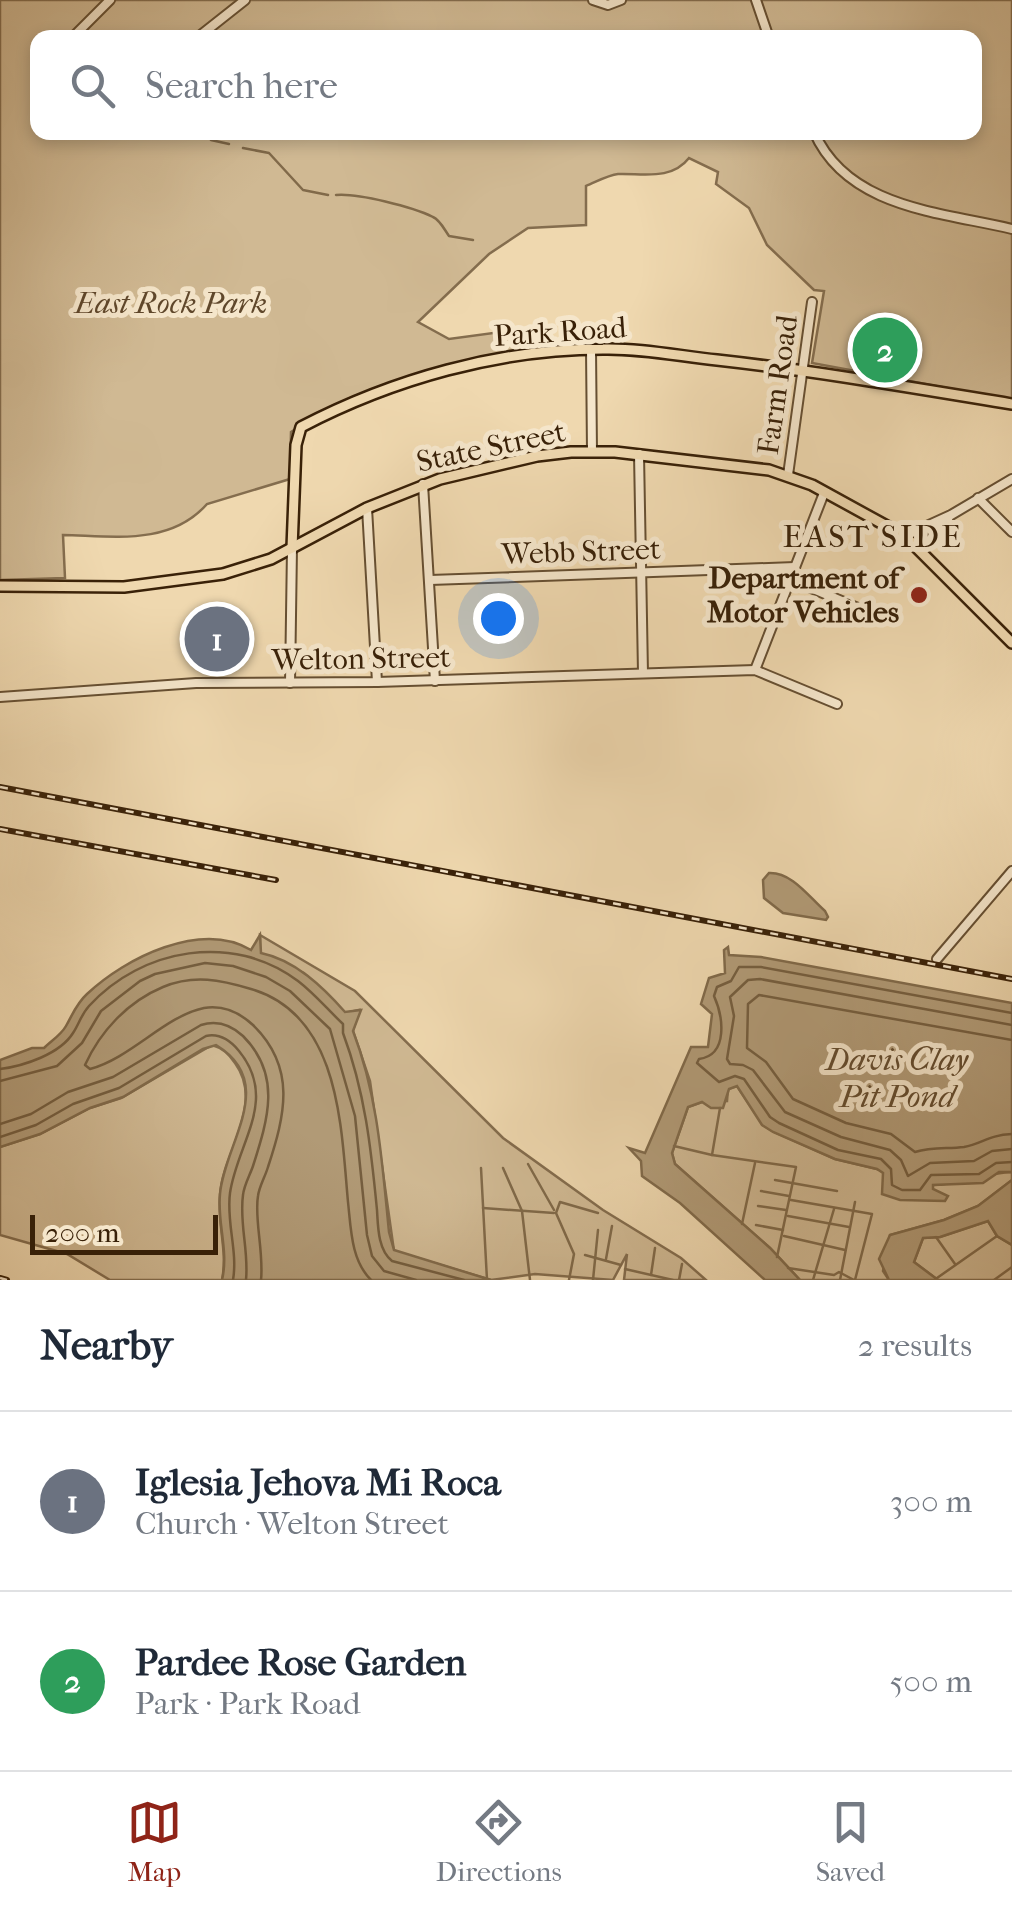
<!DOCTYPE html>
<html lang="en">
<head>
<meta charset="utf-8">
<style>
	:root { --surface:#fff; --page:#f2f2f3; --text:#1f2937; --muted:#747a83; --line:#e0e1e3; --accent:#8f2418 }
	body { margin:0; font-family:"IM FELL French Canon",serif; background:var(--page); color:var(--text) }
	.scale { position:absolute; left:30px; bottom:25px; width:188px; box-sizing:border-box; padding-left:10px; border:5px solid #392108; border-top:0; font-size:28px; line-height:35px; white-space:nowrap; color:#392108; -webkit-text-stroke:8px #f5e6cb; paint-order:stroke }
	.you { position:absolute; left:498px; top:618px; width:35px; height:35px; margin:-25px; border:8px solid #fff; border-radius:50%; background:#1a73e8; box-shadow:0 0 0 15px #1a73e833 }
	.badge { display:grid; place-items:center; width:65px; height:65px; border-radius:50%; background:var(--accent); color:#fff; font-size:32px; font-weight:700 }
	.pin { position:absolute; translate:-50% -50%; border:5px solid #fff; box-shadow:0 2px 10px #0006 }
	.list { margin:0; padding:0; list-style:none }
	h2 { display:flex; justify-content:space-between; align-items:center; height:130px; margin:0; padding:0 40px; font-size:42px }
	h2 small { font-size:32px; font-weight:400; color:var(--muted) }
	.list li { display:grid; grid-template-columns:65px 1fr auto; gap:30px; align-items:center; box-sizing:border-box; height:180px; padding:0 40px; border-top:2px solid var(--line) }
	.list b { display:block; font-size:38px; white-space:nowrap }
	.list p { margin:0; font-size:32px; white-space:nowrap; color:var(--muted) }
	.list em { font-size:32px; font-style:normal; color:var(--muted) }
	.icon { flex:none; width:55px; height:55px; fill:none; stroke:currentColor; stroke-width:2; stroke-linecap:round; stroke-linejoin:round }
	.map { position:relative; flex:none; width:1012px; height:1280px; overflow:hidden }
	.search { position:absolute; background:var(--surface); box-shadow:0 5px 15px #0003; left:30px; right:30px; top:30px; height:110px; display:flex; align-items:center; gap:25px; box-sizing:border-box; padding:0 35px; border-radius:20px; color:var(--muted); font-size:38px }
	.sheet { height:490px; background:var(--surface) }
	nav { display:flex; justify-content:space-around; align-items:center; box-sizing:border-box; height:140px; border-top:2px solid var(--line); background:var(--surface); font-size:28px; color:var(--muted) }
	nav a { display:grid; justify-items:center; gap:5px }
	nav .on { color:var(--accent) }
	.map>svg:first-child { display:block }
	.green { fill:#d0b993; stroke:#846d4e; stroke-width:2.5; fill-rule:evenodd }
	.water { fill:#b19a76; stroke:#816a4a; stroke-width:2.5 }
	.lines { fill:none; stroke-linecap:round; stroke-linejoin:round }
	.shore { stroke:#755e3f; stroke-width:2.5 }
	.stream { stroke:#816a4a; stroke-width:2.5 }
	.minor-casing { stroke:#664f32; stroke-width:12 }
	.major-casing { stroke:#392108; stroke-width:14 }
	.minor { stroke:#f5e6cb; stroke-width:8 }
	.major { stroke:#efd8af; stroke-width:9 }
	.rail-casing { stroke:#392108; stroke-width:6 }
	.rail { stroke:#f5e6cb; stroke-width:2.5; stroke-dasharray:8; stroke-linecap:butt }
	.poi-dot { fill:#8f2418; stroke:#f5e6cb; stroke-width:4 }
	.labels { text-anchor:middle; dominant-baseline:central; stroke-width:10; stroke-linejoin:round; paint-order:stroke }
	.park-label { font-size:30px; font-style:italic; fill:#5f472b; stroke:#f5e6cb }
	.street-label { font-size:30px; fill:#392108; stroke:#f5e6cb }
	.poi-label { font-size:30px; font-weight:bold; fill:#392108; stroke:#f5e6cb; text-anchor:end }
	.neighbourhood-label { font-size:32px; letter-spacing:2.5px; fill:#392108; stroke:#f5e6cb }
	.water-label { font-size:32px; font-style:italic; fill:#634b2e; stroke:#f5e6cb }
</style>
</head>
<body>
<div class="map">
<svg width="1012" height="1280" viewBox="0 0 1012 1280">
	<rect width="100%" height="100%" fill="#efd8af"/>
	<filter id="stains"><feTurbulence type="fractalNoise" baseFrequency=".002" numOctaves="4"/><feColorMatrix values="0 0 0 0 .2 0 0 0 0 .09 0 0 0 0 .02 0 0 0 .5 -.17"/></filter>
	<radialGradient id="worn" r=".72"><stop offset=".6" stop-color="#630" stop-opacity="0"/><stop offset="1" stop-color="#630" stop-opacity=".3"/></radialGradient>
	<g class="green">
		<path d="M0,0H1012V400L812,363L824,291L814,290L767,245L749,208L716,184L718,172L689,158C671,181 642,173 618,174C608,175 596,182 586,186V225L528,228L489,254L418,322L449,339L508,331L520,342V354C443,374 358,387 291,432L290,479L207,504C170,546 113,536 63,535L65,578L0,580ZM38,38H974V132H38Z"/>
		<polygon points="260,935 355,991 503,1138 603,1210 681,1258 706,1280 624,1280 627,1254 613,1280 535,1274 491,1280 394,1251 370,1081 353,1031 359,1010 345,1013 304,973 260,953"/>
		<path d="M212,1045C223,1048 229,1054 235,1063C265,1104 223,1152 220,1195C217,1224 228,1251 222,1280H110L67,1254L0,1235V1147L40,1134L90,1108L121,1098Z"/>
		<path d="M737,1086L763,1125L774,1132L835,1159L877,1169L932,1189L933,1185C961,1185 985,1173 1012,1172V1180L978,1206L944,1220L890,1235L883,1271L889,1280H800L770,1248L675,1164L672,1153L688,1107L702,1102L727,1101L728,1089Z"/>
		<polygon points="988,1221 997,1236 1012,1245 1012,1280 938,1280 914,1262 923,1238 940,1237"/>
	</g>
	<g class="water">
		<path d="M769,873C792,872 809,897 825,911L828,917L826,920L783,913L764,898L763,880Z"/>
		<path d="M260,935L261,953C295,960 323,987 345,1012L361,1010L353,1031C378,1096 382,1162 389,1232L394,1250L491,1280H222C229,1251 217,1223 220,1194C224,1144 279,1083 216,1045L203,1049L123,1097L90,1108L40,1134L0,1147V1060L32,1048H44C51,1041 61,1035 66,1026C73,1014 76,1004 87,994C125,958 201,920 251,950Z"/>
		<polygon points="728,947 729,955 761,957 1012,1003 1012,1172 999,1172 983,1183 933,1185 933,1189 948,1196 945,1201 900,1200 882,1194 883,1173 877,1169 835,1159 773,1132 762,1125 737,1086 729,1089 723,1108 711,1108 702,1102 688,1107 672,1153 675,1164 770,1248 800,1280 765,1280 680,1203 642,1176 641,1161 629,1148 645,1153 691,1047 708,1047 712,1014 701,1004 709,978 725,973 724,950"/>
		<polygon points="1012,1180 1012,1245 997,1236 988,1221 940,1237 923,1238 914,1262 938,1280 889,1280 879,1259 890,1235 944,1220 978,1206"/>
	</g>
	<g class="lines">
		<g class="shore">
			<path d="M1012,1013L761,967H739L731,981L717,987L714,996C723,1016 729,1055 699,1059L697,1063L719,1082L735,1076L744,1079L770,1117L779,1123L838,1150L881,1159L891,1169L892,1185L902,1190H920L931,1175L979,1174L996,1163L1012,1162"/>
			<polyline points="1012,1025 760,979 748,980 730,997 734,1016 727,1059 730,1064 743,1065 753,1070 785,1112 841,1137 890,1150 901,1160 908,1176 930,1163 974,1161 992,1151 1012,1149"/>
			<path d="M1012,1040L759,995L748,1004L747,1048L766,1062L793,1099L846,1123L891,1134L915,1152C932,1147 947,1149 964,1147C982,1144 988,1135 1012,1134"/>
			<path d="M0,1069C24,1066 60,1054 73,1033C79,1024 81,1015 89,1006C142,948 233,932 298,981C315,994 328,1010 343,1024V1033C365,1092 371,1148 377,1210C378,1227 378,1250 392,1261L464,1280"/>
			<polyline points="0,1081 57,1066 82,1043 101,1011 140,981 155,974 205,963 233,966 266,977 290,991 330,1029 355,1116 367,1235 372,1256 384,1271 416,1280"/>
			<path d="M0,1124L31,1114L68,1092L113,1077L201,1025C217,1020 230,1024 243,1036C282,1075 268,1119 253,1166C250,1175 244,1185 243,1195C239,1223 249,1251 246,1280"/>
			<path d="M0,1137L36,1125L73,1104L119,1088L206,1036C220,1033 230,1040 239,1051C279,1100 237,1143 230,1193C226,1222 238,1251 233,1280"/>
			<path d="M261,1280C264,1253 254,1218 258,1196C259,1187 265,1177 268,1167C285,1115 297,1068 253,1025C240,1013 223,1005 204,1008C165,1016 131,1058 90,1069L85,1065C100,1032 127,1002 163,987C194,974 221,980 251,989C340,1015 341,1126 348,1202C351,1229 351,1260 371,1280"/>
		</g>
		<g class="stream">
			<polyline points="204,132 211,140 229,144"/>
			<polyline points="243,148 269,153 303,190 328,195"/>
			<path d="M336,195C358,193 413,207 433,217C440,220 444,229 449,236L473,240"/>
			<polyline points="720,1108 712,1155 796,1167 777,1257"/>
			<polyline points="674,1146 712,1155"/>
			<polyline points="528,1164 554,1210"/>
			<polyline points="481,1168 487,1280"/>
			<polyline points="503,1168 522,1211 530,1280"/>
			<polyline points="775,1180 837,1191"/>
			<polyline points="761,1191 789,1196"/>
			<polyline points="791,1200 872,1214 855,1280"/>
			<polyline points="758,1206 786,1210"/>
			<polyline points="483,1208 554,1213"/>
			<polyline points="788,1216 849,1227"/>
			<polyline points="742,1224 755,1163"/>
			<polyline points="756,1225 783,1230"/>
			<polyline points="784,1236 845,1250"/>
			<polyline points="936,1237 955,1264"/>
			<polyline points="585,1255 621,1265"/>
			<polyline points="606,1259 612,1226"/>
			<polyline points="788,1268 834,1275 839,1272 854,1280"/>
			<polyline points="625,1269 673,1280"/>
			<polyline points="651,1275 655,1248"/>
			<polyline points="937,1278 997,1236"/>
			<polyline points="569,1280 574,1254 556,1213 560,1202 598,1213"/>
			<polyline points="593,1280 598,1230"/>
			<polyline points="679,1280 682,1264"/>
			<polyline points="813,1280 834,1209"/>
			<polyline points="840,1280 855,1202"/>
			<polyline points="994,1280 1012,1267"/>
		</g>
		<g class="minor-casing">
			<g id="minor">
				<polyline points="593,0 608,5 621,0"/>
				<polyline points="756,0 769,38"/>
				<polyline points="72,38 110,0"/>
				<polyline points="197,38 245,0"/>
				<path d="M814,132C848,209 942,212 1012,229"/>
				<polyline points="591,349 592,452"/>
				<polyline points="639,454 643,673"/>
				<polyline points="788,475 812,302"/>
				<polyline points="423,484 435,681"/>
				<polyline points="978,498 1012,532"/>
				<polyline points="367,508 377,682"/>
				<polyline points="905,536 951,515 1012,479"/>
				<polyline points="921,550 948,519"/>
				<polyline points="790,579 865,611"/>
				<polyline points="430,580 795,567"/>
				<polyline points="755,670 824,493"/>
				<polyline points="290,683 292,548"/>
				<polyline points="0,697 196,683 377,682 755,670 837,704"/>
				<polyline points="937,959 1012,871"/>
			</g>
		</g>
		<g class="major-casing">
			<g id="major">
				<path d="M292,548L296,445L301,427C393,379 499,349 603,349C640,348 679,356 717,360C816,371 914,388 1012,404"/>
				<polyline points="0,586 124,587 223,574 271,559 367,508 440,479 537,456 571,452 615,452 769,470 812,485 905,536 1012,643"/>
			</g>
		</g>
		<use href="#minor" class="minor"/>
		<use href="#major" class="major"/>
		<g class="rail-casing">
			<g id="rail">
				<polyline points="0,787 1012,979"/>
				<polyline points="0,829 276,880"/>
				<polyline points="0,1278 7,1280"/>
			</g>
		</g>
		<use href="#rail" class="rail"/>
	</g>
	<circle class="poi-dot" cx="919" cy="595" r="10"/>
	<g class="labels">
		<g class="park-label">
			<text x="171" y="303">East Rock Park</text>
		</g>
		<g class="street-label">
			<text transform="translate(560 332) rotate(-4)">Park Road</text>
			<text transform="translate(778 385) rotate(-82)">Farm Road</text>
			<text transform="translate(491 447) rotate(-12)">State Street</text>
			<text transform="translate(581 552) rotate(-2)">Webb Street</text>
			<text transform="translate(361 659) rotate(-1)">Welton Street</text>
		</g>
		<g class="poi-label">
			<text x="899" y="578">Department of<tspan x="899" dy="34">Motor Vehicles</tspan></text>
		</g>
		<g class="neighbourhood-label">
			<text x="873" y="536">EAST SIDE</text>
		</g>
		<g class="water-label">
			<text x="897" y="1059">Davis Clay<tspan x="897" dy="37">Pit Pond</tspan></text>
		</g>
	</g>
	<rect width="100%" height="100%" filter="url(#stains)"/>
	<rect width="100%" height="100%" fill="url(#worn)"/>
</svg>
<div class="scale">200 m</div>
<div class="you"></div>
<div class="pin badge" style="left:217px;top:639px;background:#6b7280">1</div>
<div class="pin badge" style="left:885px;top:350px;background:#2e9e5b">2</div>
<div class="search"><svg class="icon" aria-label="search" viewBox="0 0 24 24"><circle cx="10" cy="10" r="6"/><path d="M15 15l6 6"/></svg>Search here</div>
</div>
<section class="sheet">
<h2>Nearby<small>2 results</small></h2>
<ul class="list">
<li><span class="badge" style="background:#6b7280">1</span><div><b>Iglesia Jehova Mi Roca</b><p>Church · Welton Street</p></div><em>300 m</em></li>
<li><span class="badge" style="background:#2e9e5b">2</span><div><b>Pardee Rose Garden</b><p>Park · Park Road</p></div><em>500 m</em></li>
</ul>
</section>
<nav>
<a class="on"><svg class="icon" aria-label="map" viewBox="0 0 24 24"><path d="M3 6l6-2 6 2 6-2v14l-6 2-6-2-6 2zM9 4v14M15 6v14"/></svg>Map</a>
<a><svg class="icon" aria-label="directions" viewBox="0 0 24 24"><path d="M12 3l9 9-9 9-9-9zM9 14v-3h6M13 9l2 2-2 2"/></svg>Directions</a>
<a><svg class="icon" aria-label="saved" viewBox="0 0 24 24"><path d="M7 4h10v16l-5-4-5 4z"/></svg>Saved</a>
</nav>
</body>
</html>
